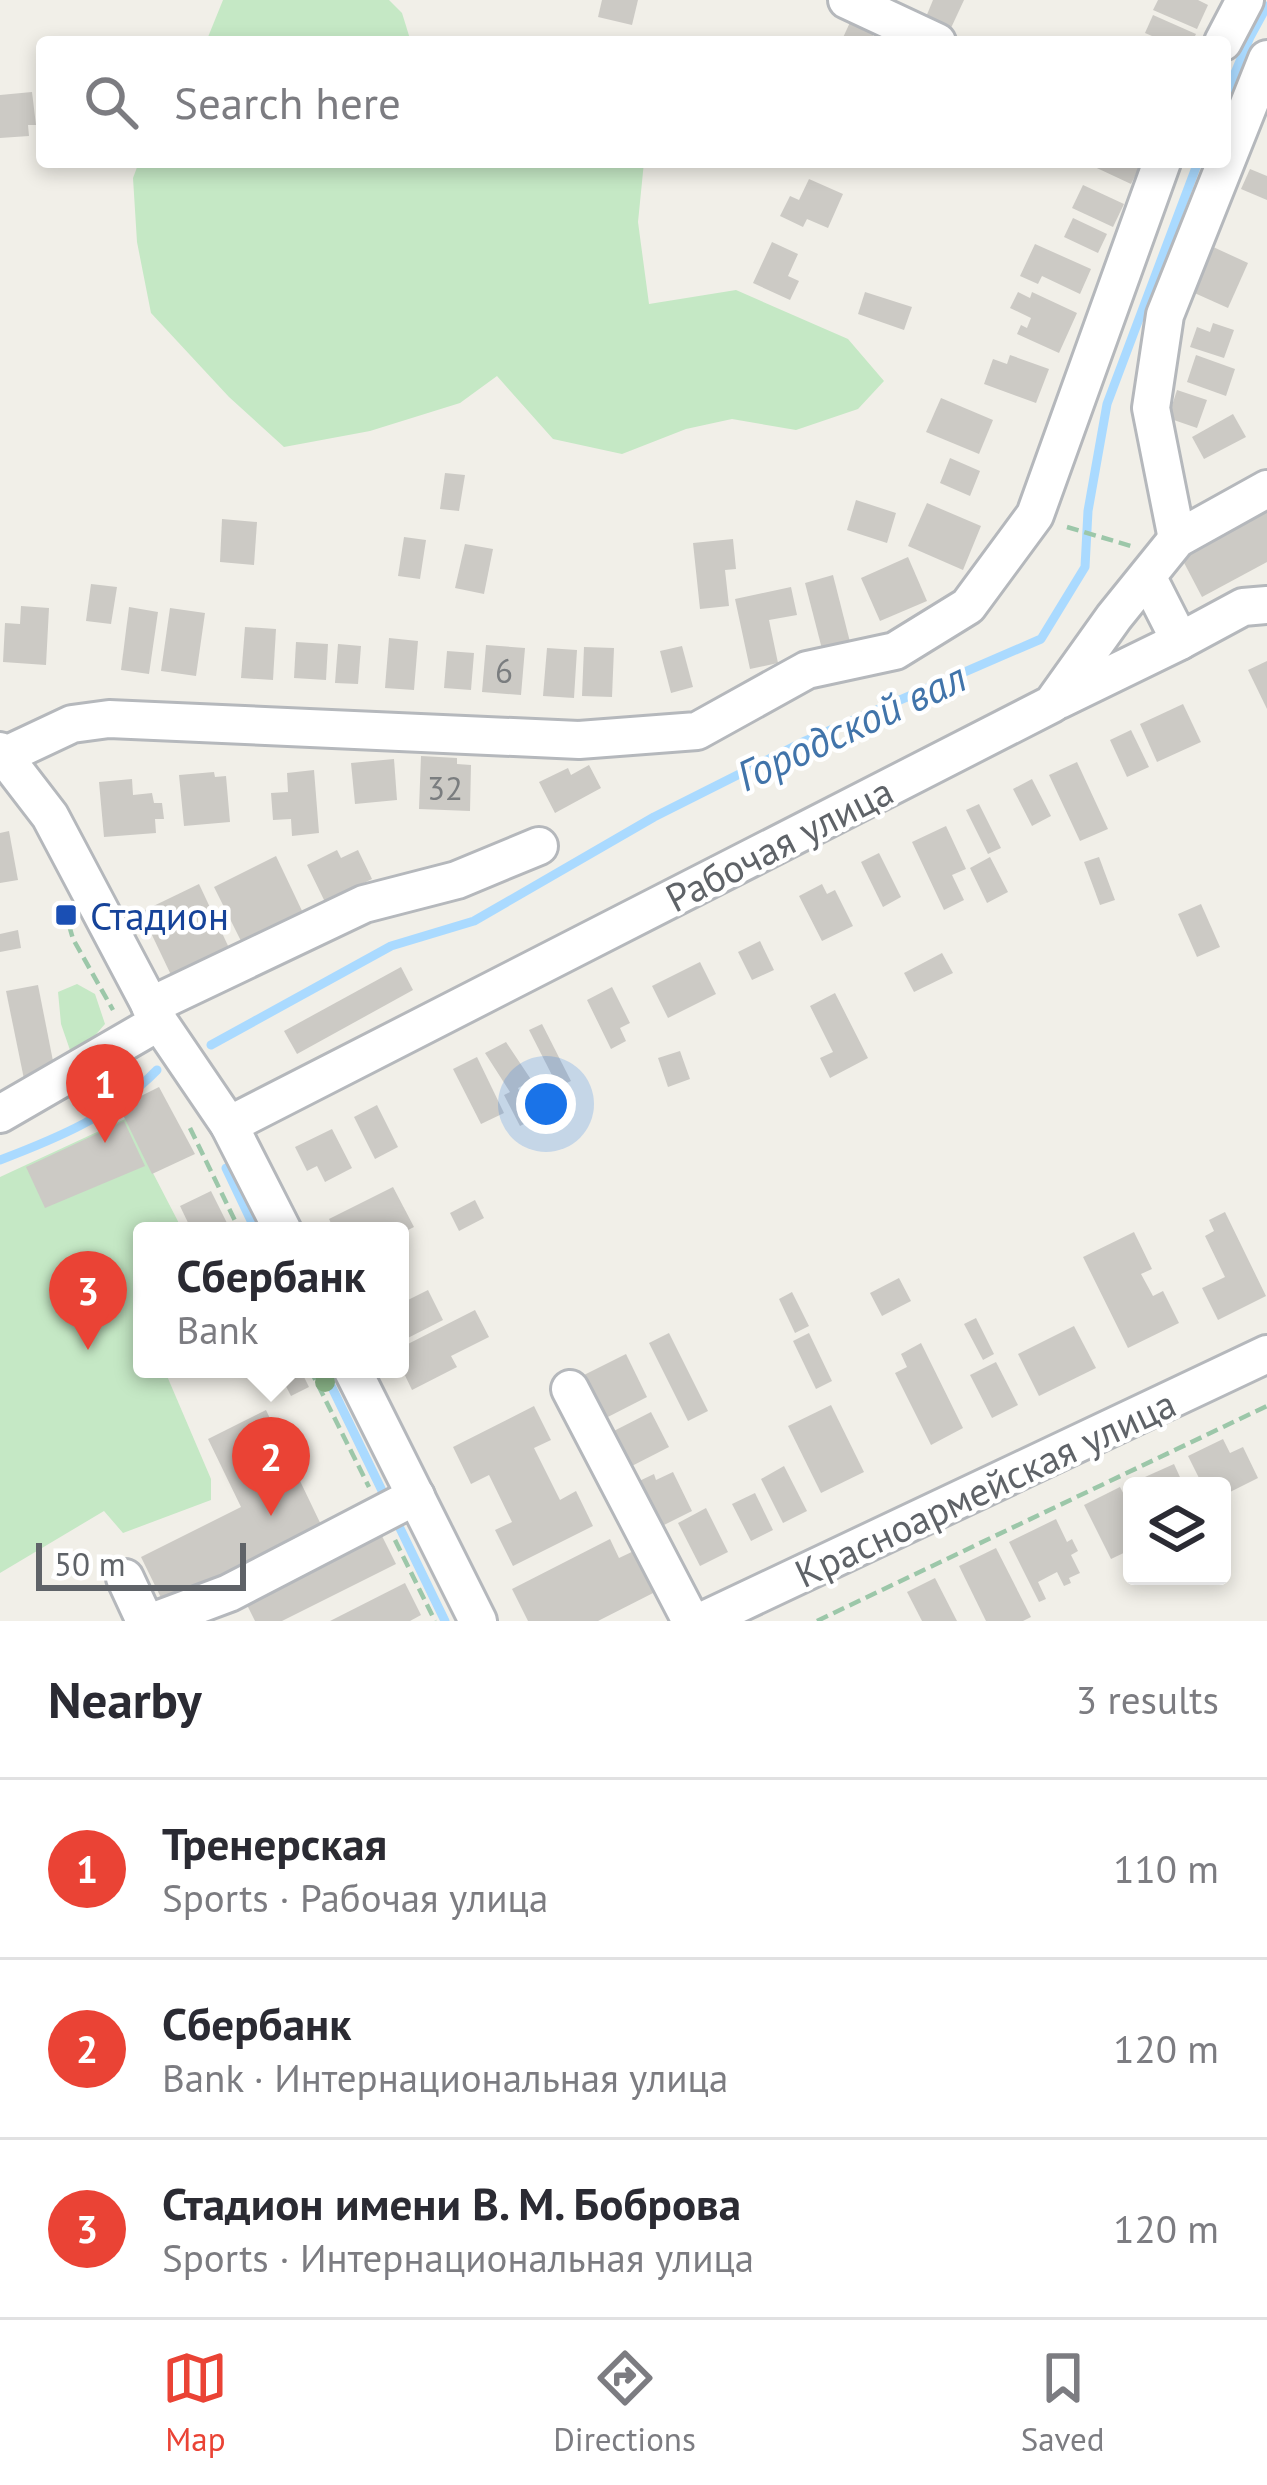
<!DOCTYPE html>
<html lang="en">
<head>
<meta charset="utf-8">
<style>
	:root { --surface:#fff; --page:#f7f7f7; --text:#2b2b33; --muted:#7c7c81; --line:#e1e1e2; --accent:#ea4335 }
	body { margin:0; font-family:"PT Sans",sans-serif; background:var(--page); color:var(--text) }
	.controls { position:absolute; right:36px; bottom:36px; display:grid; overflow:hidden; border-radius:12px; box-shadow:0 6px 18px #0003 }
	.controls button { width:108px; height:108px; display:grid; place-items:center; padding:0; border:0; border-bottom:3px solid var(--line); background:var(--surface); color:var(--text); font:60px sans-serif }
	.scale { position:absolute; left:36px; bottom:30px; width:210px; box-sizing:border-box; padding-left:12px; border:6px solid #5f6368; border-top:0; font-size:33px; line-height:42px; white-space:nowrap; color:#5f6368; -webkit-text-stroke:9px #fff; paint-order:stroke }
	.you { position:absolute; left:546px; top:1104px; width:42px; height:42px; margin:-30px; border:9px solid #fff; border-radius:50%; background:#1a73e8; box-shadow:0 0 0 18px #1a73e833 }
	.badge { display:grid; place-items:center; width:78px; height:78px; border-radius:50%; background:var(--accent); color:#fff; font-size:39px; font-weight:700 }
	.pin { position:absolute; translate:-50% -99px; filter:drop-shadow(0 3px 6px #0008) }
	.pin::after { content:''; position:absolute; top:63px; width:42px; height:36px; background:inherit; clip-path:polygon(0 0,100% 0,50% 100%) }
	.popup { position:absolute; left:133px; top:1222px; width:276px; height:156px; box-sizing:border-box; display:grid; place-content:center; border-radius:12px; background:var(--surface); filter:drop-shadow(0 3px 9px #0005); font-size:39px; white-space:nowrap; color:var(--muted) }
	.popup b { font-size:45px; color:var(--text) }
	.popup::after { content:''; position:absolute; left:50%; top:100%; margin-left:-24px; border:24px solid transparent; border-top-color:var(--surface) }
	.list { margin:0; padding:0; list-style:none }
	h2 { display:flex; justify-content:space-between; align-items:center; height:156px; margin:0; padding:0 48px; font-size:51px }
	h2 small { font-size:39px; font-weight:400; color:var(--muted) }
	.list li { display:grid; grid-template-columns:78px 1fr auto; gap:36px; align-items:center; box-sizing:border-box; height:180px; padding:0 48px; border-top:3px solid var(--line) }
	.list b { display:block; font-size:45px; white-space:nowrap }
	.list p { margin:0; font-size:39px; white-space:nowrap; color:var(--muted) }
	.list em { font-size:39px; font-style:normal; color:var(--muted) }
	.icon { flex:none; width:66px; height:66px; fill:none; stroke:currentColor; stroke-width:2; stroke-linecap:round; stroke-linejoin:round }
	.map { position:relative; flex:none; width:1267px; height:1621px; overflow:hidden }
	.search { position:absolute; background:var(--surface); box-shadow:0 6px 18px #0003; left:36px; right:36px; top:36px; height:132px; display:flex; align-items:center; gap:30px; box-sizing:border-box; padding:0 42px; border-radius:12px; color:var(--muted); font-size:45px }
	.sheet { height:696px; background:var(--surface) }
	nav { display:flex; justify-content:space-around; align-items:center; box-sizing:border-box; height:168px; border-top:3px solid var(--line); background:var(--surface); font-size:33px; color:var(--muted) }
	nav a { display:grid; justify-items:center; gap:6px }
	nav .on { color:var(--accent) }
	.map>svg:first-child { display:block }
	.green { fill:#c5e8c5 }
	.lines { fill:none; stroke-linecap:round; stroke-linejoin:round }
	.stream { stroke:#aadaff; stroke-width:9 }
	.building { fill:#cccac5 }
	.minor-casing { stroke:#b5b8bc; stroke-width:42 }
	.path { stroke:#9cc7a9; stroke-width:4.5; stroke-dasharray:12 6; stroke-linecap:butt }
	.minor { stroke:#fff; stroke-width:36 }
	.tree { fill:#89b387 }
	.transit-dot { fill:#1a4fb4; stroke:#fff; stroke-width:4.5 }
	.labels { text-anchor:middle; dominant-baseline:central; stroke-width:9; stroke-linejoin:round; paint-order:stroke }
	.number-label { font-size:33px; fill:#7a7d7f }
	.street-label { font-size:39px; fill:#5f6368; stroke:#fff }
	.transit-label { font-size:39px; fill:#164399; stroke:#fff; text-anchor:start }
	.water-label { font-size:42px; font-style:italic; fill:#4174aa; stroke:#fff }
</style>
</head>
<body>
<div class="map">
<svg width="1267" height="1621" viewBox="0 0 1267 1621">
	<rect width="100%" height="100%" fill="#f1efe8"/>
	<g class="green">
		<polygon points="223,0 389,0 402,13 411,42 206,42"/>
		<polygon points="139,162 644,162 638,222 649,304 736,290 848,339 884,381 858,409 796,430 732,419 686,429 622,454 553,439 497,376 460,403 370,431 284,447 229,397 151,313 137,242 133,178"/>
		<polygon points="77,984 95,994 105,1024 85,1047 70,1050 61,1024 58,992"/>
		<polygon points="125,1119 183,1231 142,1231 142,1369 164,1369 211,1479 211,1500 123,1533 104,1511 0,1573 0,1177"/>
	</g>
	<g class="lines">
		<g class="stream">
			<polyline points="1225,97 1250,37 1267,6"/>
			<polyline points="211,1045 391,946 474,921 654,817 803,742 1041,639 1085,567 1088,511 1107,404 1198,162"/>
			<path d="M0,1160C58,1138 113,1115 157,1070"/>
			<polyline points="226,1168 256,1231"/>
			<polyline points="323,1369 388,1503"/>
			<polyline points="395,1518 445,1621"/>
		</g>
	</g>
	<g class="building">
		<polygon points="602,0 638,0 632,25 598,17"/>
		<polygon points="933,0 964,0 951,28 926,17"/>
		<polygon points="1158,0 1198,0 1208,5 1197,29 1153,10"/>
		<polygon points="1153,15 1196,34 1192,42 1166,42 1145,33"/>
		<polygon points="852,18 877,28 870,42 841,42"/>
		<polygon points="32,92 36,125 28,125 29,136 0,138 0,95"/>
		<polygon points="1084,162 1142,162 1131,184"/>
		<polygon points="1250,169 1267,176 1267,200 1241,189"/>
		<polygon points="809,179 843,194 828,228 807,219 803,227 780,216 790,196 799,200"/>
		<polygon points="1083,185 1124,204 1113,227 1072,208"/>
		<polygon points="1073,218 1107,234 1098,253 1064,237"/>
		<polygon points="772,242 798,254 788,276 799,281 790,300 753,283"/>
		<polygon points="1035,244 1091,269 1080,294 1042,276 1038,284 1020,276"/>
		<polygon points="1211,246 1248,263 1228,308 1190,291"/>
		<polygon points="865,292 912,307 904,330 858,314"/>
		<polygon points="1018,292 1030,298 1032,292 1077,313 1059,353 1017,334 1021,325 1027,328 1031,318 1010,308"/>
		<polygon points="1213,323 1234,330 1224,358 1190,347 1197,327 1210,332"/>
		<polygon points="1010,355 1049,369 1036,403 984,384 993,359 1007,364"/>
		<polygon points="1196,355 1235,369 1226,396 1187,382"/>
		<polygon points="1177,390 1207,400 1197,428 1168,418"/>
		<polygon points="941,398 993,420 979,454 926,432"/>
		<polygon points="1233,414 1246,437 1204,459 1192,437"/>
		<polygon points="950,458 980,471 970,496 940,483"/>
		<polygon points="445,473 465,475 459,511 440,509"/>
		<polygon points="856,500 896,513 887,543 847,530"/>
		<polygon points="927,503 981,526 963,570 908,546"/>
		<polygon points="1267,511 1267,562 1202,597 1181,557"/>
		<polygon points="222,519 257,522 254,565 220,562"/>
		<polygon points="404,537 426,540 420,579 398,576"/>
		<polygon points="733,539 736,569 725,570 729,606 700,609 693,543"/>
		<polygon points="465,544 493,549 484,594 455,588"/>
		<polygon points="908,557 927,601 880,621 861,578"/>
		<polygon points="833,575 850,642 822,649 805,583"/>
		<polygon points="91,584 117,587 111,624 86,621"/>
		<polygon points="791,587 797,615 769,620 778,663 750,669 735,599"/>
		<polygon points="21,606 49,608 46,665 3,662 5,623 20,624"/>
		<polygon points="129,607 158,612 149,674 121,670"/>
		<polygon points="170,608 205,613 196,676 161,671"/>
		<polygon points="245,627 276,629 273,680 241,678"/>
		<polygon points="389,638 418,641 414,690 385,688"/>
		<polygon points="296,642 328,644 326,680 294,678"/>
		<polygon points="338,644 361,646 358,684 335,683"/>
		<polygon points="486,645 525,648 521,695 482,692"/>
		<polygon points="682,646 693,687 671,693 660,651"/>
		<polygon points="584,647 614,648 612,697 582,696"/>
		<polygon points="547,648 577,650 574,698 543,696"/>
		<polygon points="447,651 474,653 471,690 444,688"/>
		<polygon points="1267,661 1267,709 1248,670"/>
		<polygon points="1183,704 1201,742 1157,762 1140,724"/>
		<polygon points="1131,730 1149,767 1127,777 1110,740"/>
		<polygon points="421,756 457,758 457,764 471,765 470,811 419,809"/>
		<polygon points="394,759 397,800 355,804 351,763"/>
		<polygon points="1077,762 1108,829 1080,841 1049,775"/>
		<polygon points="589,765 601,788 555,813 539,782 568,768 571,775"/>
		<polygon points="314,770 319,833 292,836 291,819 273,820 271,793 288,792 287,773"/>
		<polygon points="214,772 215,777 226,776 230,822 184,826 179,775"/>
		<polygon points="132,779 133,795 152,793 154,803 162,803 164,819 155,819 156,833 104,837 99,782"/>
		<polygon points="1032,779 1051,816 1032,826 1013,789"/>
		<polygon points="979,804 1001,848 988,854 966,810"/>
		<polygon points="946,826 966,869 952,875 964,900 944,910 912,842"/>
		<polygon points="9,831 18,880 0,883 0,833"/>
		<polygon points="337,850 341,858 358,850 372,879 325,902 307,865"/>
		<polygon points="879,853 901,897 883,907 861,862"/>
		<polygon points="276,856 304,915 243,945 214,887"/>
		<polygon points="990,857 1008,892 987,903 970,868"/>
		<polygon points="1099,857 1115,900 1100,905 1084,862"/>
		<polygon points="199,884 230,950 172,977 141,912"/>
		<polygon points="822,884 827,894 835,890 853,926 822,941 799,896"/>
		<polygon points="1201,904 1220,947 1197,957 1178,914"/>
		<polygon points="18,930 21,948 0,952 0,934"/>
		<polygon points="760,941 774,970 752,980 738,952"/>
		<polygon points="942,953 953,973 914,992 904,973"/>
		<polygon points="700,962 716,994 668,1018 652,986"/>
		<polygon points="401,967 413,990 297,1054 284,1031"/>
		<polygon points="38,985 53,1061 24,1079 6,991"/>
		<polygon points="612,987 630,1023 620,1028 626,1041 611,1049 587,1000"/>
		<polygon points="835,993 868,1058 830,1078 820,1058 833,1052 810,1006"/>
		<polygon points="542,1024 571,1081 558,1087 529,1030"/>
		<polygon points="506,1042 532,1081 518,1088 534,1119 520,1126 504,1095 510,1092 485,1053"/>
		<polygon points="680,1051 690,1079 668,1087 658,1058"/>
		<polygon points="477,1057 504,1113 481,1124 453,1069"/>
		<polygon points="159,1087 195,1154 152,1174 119,1107"/>
		<polygon points="377,1105 398,1147 375,1159 354,1117"/>
		<polygon points="124,1121 145,1166 45,1208 26,1167"/>
		<polygon points="332,1129 352,1168 325,1182 317,1166 307,1171 295,1147"/>
		<polygon points="393,1187 414,1227 400,1234 400,1231 335,1231 329,1219"/>
		<polygon points="211,1191 231,1231 192,1231 180,1206"/>
		<polygon points="475,1200 484,1218 459,1231 450,1213"/>
		<polygon points="1225,1212 1266,1296 1218,1320 1202,1288 1225,1277 1205,1236 1214,1231 1209,1220"/>
		<polygon points="1134,1232 1152,1269 1141,1274 1153,1296 1163,1291 1179,1323 1128,1348 1083,1257"/>
		<polygon points="899,1278 911,1301 882,1316 870,1293"/>
		<polygon points="428,1290 443,1320 400,1342 400,1304"/>
		<polygon points="792,1292 809,1326 795,1333 779,1299"/>
		<polygon points="475,1310 489,1337 451,1356 457,1367 412,1390 400,1365 400,1348"/>
		<polygon points="976,1318 994,1354 983,1360 964,1324"/>
		<polygon points="1074,1326 1096,1368 1039,1396 1018,1354"/>
		<polygon points="669,1333 708,1411 688,1421 649,1343"/>
		<polygon points="809,1333 832,1381 816,1389 793,1341"/>
		<polygon points="921,1343 963,1428 931,1445 895,1373 907,1367 901,1354"/>
		<polygon points="626,1354 647,1397 598,1422 576,1379"/>
		<polygon points="996,1362 1018,1405 992,1418 970,1375"/>
		<polygon points="277,1369 300,1369 309,1387 291,1396"/>
		<polygon points="831,1405 864,1472 821,1493 788,1426"/>
		<polygon points="534,1406 551,1440 534,1448 560,1500 576,1491 593,1526 513,1566 495,1530 512,1522 489,1475 471,1484 453,1447"/>
		<polygon points="266,1410 325,1533 167,1610 141,1557 241,1507 208,1439"/>
		<polygon points="651,1412 669,1447 624,1470 606,1435"/>
		<polygon points="1223,1439 1230,1453 1243,1447 1258,1478 1222,1496 1222,1486 1203,1486 1188,1456"/>
		<polygon points="1174,1464 1184,1486 1149,1486 1145,1477"/>
		<polygon points="784,1466 807,1511 783,1523 761,1479"/>
		<polygon points="673,1472 692,1511 658,1528 635,1483 654,1474 656,1480"/>
		<polygon points="1120,1487 1132,1510 1132,1549 1111,1559 1084,1505"/>
		<polygon points="755,1493 773,1530 751,1541 732,1504"/>
		<polygon points="706,1508 728,1552 700,1566 678,1523"/>
		<polygon points="1056,1519 1067,1542 1072,1539 1078,1551 1071,1555 1080,1573 1069,1578 1071,1583 1064,1586 1057,1572 1038,1582 1046,1599 1039,1602 1009,1542"/>
		<polygon points="382,1536 396,1564 282,1621 255,1621 246,1603"/>
		<polygon points="610,1539 619,1558 638,1549 659,1590 598,1621 528,1621 512,1589"/>
		<polygon points="996,1548 1031,1617 1023,1621 986,1621 959,1566"/>
		<polygon points="935,1578 957,1621 922,1621 907,1592"/>
		<polygon points="405,1583 421,1615 410,1621 330,1621"/>
	</g>
	<g class="lines">
		<g class="minor-casing">
			<g id="minor">
				<polyline points="847,0 937,42"/>
				<polyline points="1223,42 1245,0"/>
				<polyline points="1177,539 1151,408 1165,315 1267,59"/>
				<polyline points="1148,578 1180,641 1243,607 1267,605"/>
				<polyline points="1059,700 1180,641"/>
				<polyline points="0,751 50,816 159,1022 229,1125 283,1231"/>
				<polyline points="6,755 72,724 109,719 579,740 697,731 807,670 895,651 968,606 1035,515 1162,162"/>
				<polyline points="150,1006 364,904 457,880 539,846"/>
				<polyline points="0,1114 159,1022"/>
				<polyline points="229,1125 1052,704 1114,617 1177,539 1267,489"/>
				<polyline points="352,1369 478,1621"/>
				<polyline points="570,1389 691,1621"/>
				<polyline points="125,1578 145,1621"/>
				<polyline points="154,1621 229,1593 416,1496"/>
				<polyline points="702,1621 1267,1354"/>
			</g>
		</g>
		<g class="path">
			<polyline points="1067,527 1131,546"/>
			<polyline points="69,925 73,939 113,1010"/>
			<polyline points="190,1128 240,1231"/>
			<polyline points="310,1369 369,1487"/>
			<polyline points="395,1540 435,1621"/>
			<polyline points="817,1621 1267,1406"/>
		</g>
		<use href="#minor" class="minor"/>
	</g>
	<circle class="tree" cx="325" cy="1382" r="10"/>
	<rect class="transit-dot" x="54" y="903" width="24" height="24" rx="6"/>
	<g class="labels">
		<g class="number-label">
			<text x="504" y="670">6</text>
			<text x="445" y="787">32</text>
		</g>
		<g class="street-label">
			<text transform="translate(779 844) rotate(-27)">Рабочая улица</text>
			<text transform="translate(985 1488) rotate(-25)">Красноармейская улица</text>
		</g>
		<g class="transit-label">
			<text x="90" y="915">Стадион</text>
		</g>
		<g class="water-label">
			<text transform="translate(851 726) rotate(-25)">Городской вал</text>
		</g>
	</g>
</svg>
<div class="controls">
<button><svg class="icon" aria-label="layers" viewBox="0 0 24 24"><path d="M12 4l9 5-9 5-9-5zM3 14l9 5 9-5"/></svg></button>
</div>
<div class="scale">50 m</div>
<div class="you"></div>
<div class="pin badge" style="left:105px;top:1143px">1</div>
<div class="pin badge" style="left:271px;top:1516px">2</div>
<div class="popup"><b>Сбербанк</b>Bank</div>
<div class="pin badge" style="left:88px;top:1350px">3</div>
<div class="search"><svg class="icon" aria-label="search" viewBox="0 0 24 24"><circle cx="10" cy="10" r="6"/><path d="M15 15l6 6"/></svg>Search here</div>
</div>
<section class="sheet">
<h2>Nearby<small>3 results</small></h2>
<ul class="list">
<li><span class="badge">1</span><div><b>Тренерская</b><p>Sports · Рабочая улица</p></div><em>110 m</em></li>
<li><span class="badge">2</span><div><b>Сбербанк</b><p>Bank · Интернациональная улица</p></div><em>120 m</em></li>
<li><span class="badge">3</span><div><b>Стадион имени В. М. Боброва</b><p>Sports · Интернациональная улица</p></div><em>120 m</em></li>
</ul>
</section>
<nav>
<a class="on"><svg class="icon" aria-label="map" viewBox="0 0 24 24"><path d="M3 6l6-2 6 2 6-2v14l-6 2-6-2-6 2zM9 4v14M15 6v14"/></svg>Map</a>
<a><svg class="icon" aria-label="directions" viewBox="0 0 24 24"><path d="M12 3l9 9-9 9-9-9zM9 14v-3h6M13 9l2 2-2 2"/></svg>Directions</a>
<a><svg class="icon" aria-label="saved" viewBox="0 0 24 24"><path d="M7 4h10v16l-5-4-5 4z"/></svg>Saved</a>
</nav>
</body>
</html>
